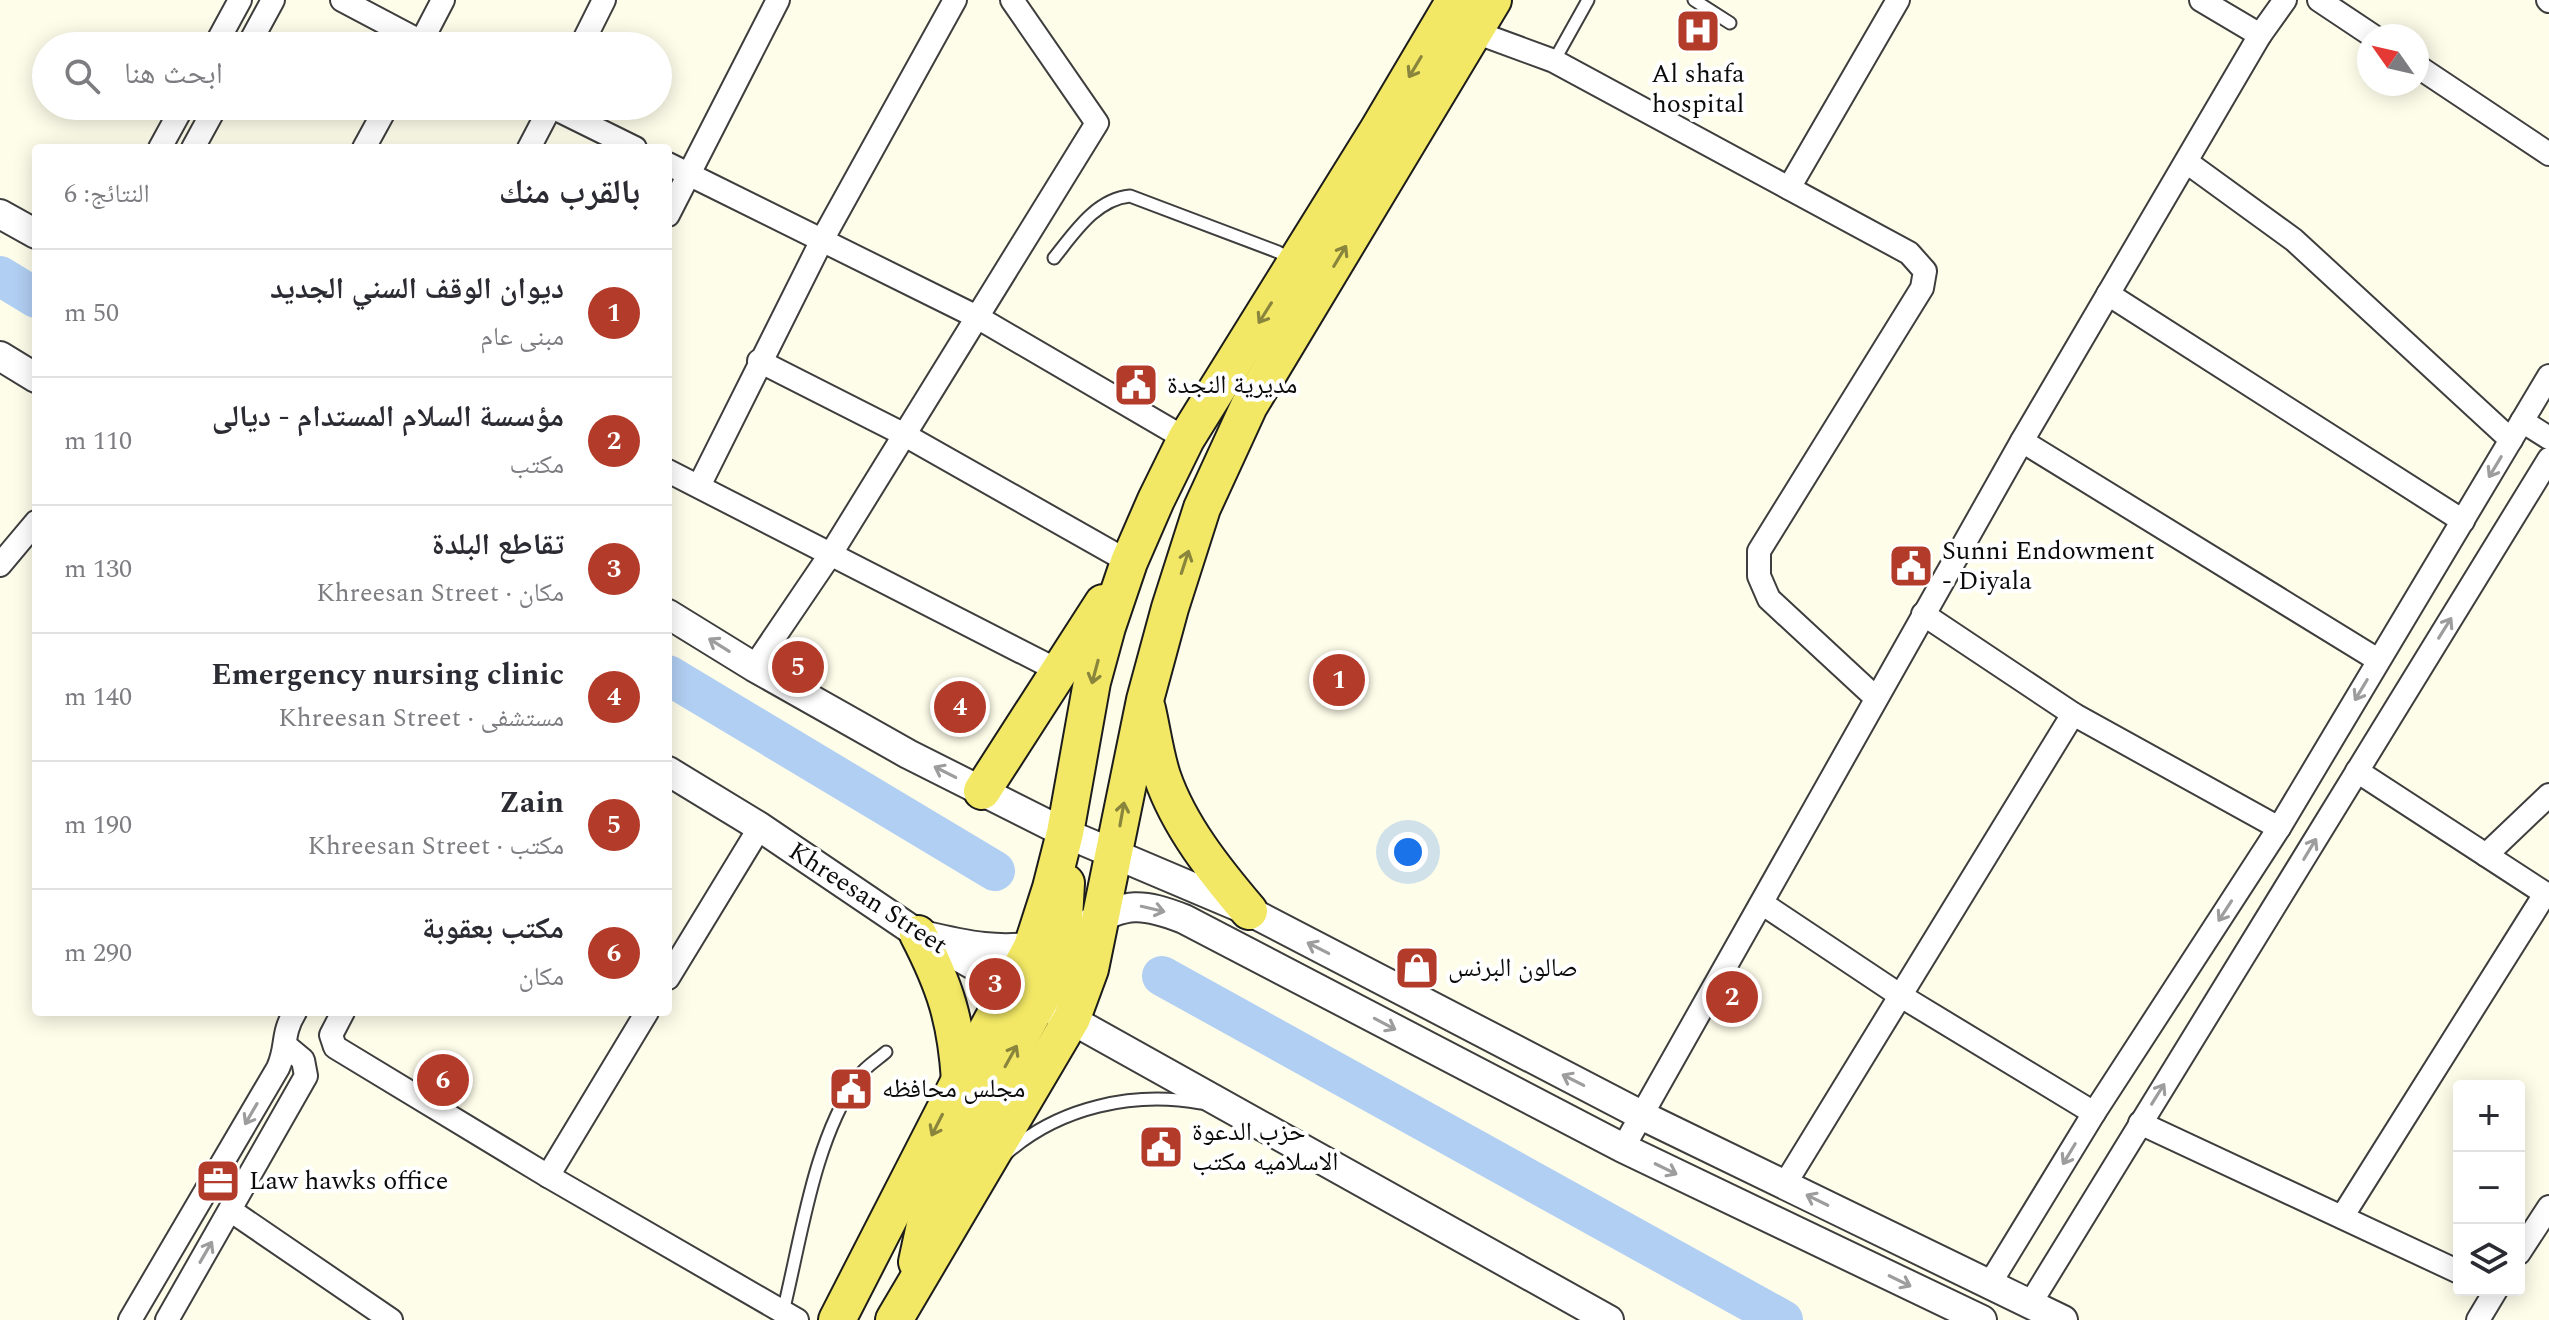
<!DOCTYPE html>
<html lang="ar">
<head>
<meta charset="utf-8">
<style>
	:root { --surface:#fff; --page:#f7f7f7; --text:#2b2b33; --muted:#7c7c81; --line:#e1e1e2; --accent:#b33b2a }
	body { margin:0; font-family:Spectral,"Noto Naskh Arabic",serif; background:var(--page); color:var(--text); direction:rtl }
	.controls { position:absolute; right:24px; bottom:24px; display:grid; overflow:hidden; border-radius:8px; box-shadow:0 4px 20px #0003 }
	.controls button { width:72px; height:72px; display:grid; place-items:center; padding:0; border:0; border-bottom:2px solid var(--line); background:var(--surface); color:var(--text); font:40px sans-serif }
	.compass { position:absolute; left:2357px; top:24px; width:72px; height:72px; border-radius:50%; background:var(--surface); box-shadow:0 4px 20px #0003; rotate:304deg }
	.you { position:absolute; left:1408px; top:852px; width:28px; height:28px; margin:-20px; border:6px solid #fff; border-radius:50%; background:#1a73e8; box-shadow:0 0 0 12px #1a73e833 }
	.badge { display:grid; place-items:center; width:52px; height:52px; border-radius:50%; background:var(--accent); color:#fff; font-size:26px; font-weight:700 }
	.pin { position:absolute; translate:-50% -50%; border:4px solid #fff; box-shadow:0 2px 8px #0006 }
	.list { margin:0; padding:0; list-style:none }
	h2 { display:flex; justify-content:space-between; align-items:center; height:104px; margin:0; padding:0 32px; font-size:34px }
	h2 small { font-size:26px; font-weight:400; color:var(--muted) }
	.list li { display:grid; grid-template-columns:52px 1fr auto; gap:24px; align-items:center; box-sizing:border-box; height:128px; padding:0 32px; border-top:2px solid var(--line) }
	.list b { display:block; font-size:30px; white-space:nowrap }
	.list p { margin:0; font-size:26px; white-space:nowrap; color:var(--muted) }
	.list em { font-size:26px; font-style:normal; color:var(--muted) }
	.icon { flex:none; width:44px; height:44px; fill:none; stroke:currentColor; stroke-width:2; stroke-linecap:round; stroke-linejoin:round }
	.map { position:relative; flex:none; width:2549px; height:1320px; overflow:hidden; direction:ltr }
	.search { position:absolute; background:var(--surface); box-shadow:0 4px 20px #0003; left:32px; top:32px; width:640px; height:88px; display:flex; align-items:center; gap:20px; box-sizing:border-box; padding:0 28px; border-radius:44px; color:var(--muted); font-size:30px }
	.panel { position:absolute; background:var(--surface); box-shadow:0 4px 20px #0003; left:32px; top:144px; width:640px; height:872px; border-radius:8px; direction:rtl }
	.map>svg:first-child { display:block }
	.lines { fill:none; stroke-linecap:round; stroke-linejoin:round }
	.river { stroke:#b1cff3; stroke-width:40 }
	.service-casing { stroke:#3e3e3e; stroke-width:15 }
	.minor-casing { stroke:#3e3e3e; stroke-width:26 }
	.tertiary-casing { stroke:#3e3e3e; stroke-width:32 }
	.primary-casing { stroke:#1c1c1c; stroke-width:40 }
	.service { stroke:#fff; stroke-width:11 }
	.minor { stroke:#fff; stroke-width:22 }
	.tertiary { stroke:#fff; stroke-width:28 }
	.primary { stroke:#f2e865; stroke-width:36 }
	.oneway { stroke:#8a853c }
	.oneway2 { stroke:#9d9d9d }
	.labels { text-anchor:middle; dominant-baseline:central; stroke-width:8; stroke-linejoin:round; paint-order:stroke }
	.poi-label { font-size:26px; fill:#0b0b0b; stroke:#fff; text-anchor:start }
	.street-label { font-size:26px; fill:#0b0b0b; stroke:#fff }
</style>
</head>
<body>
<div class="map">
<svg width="2549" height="1320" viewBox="0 0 2549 1320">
	<rect width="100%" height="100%" fill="#fefdea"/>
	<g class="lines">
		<g class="river">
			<polyline points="0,276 36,298"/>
			<polyline points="668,675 995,871"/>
			<polyline points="1162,976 1783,1320"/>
		</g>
		<g class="service-casing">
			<g id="service">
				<polyline points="1694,0 1730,23"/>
				<polyline points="1554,61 1588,0"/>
				<path d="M1054,258C1074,233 1096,199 1130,196L1278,252L1292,260"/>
				<path d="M1007,1153C1060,1107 1133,1091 1201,1103"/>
				<path d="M783,1312C802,1235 813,1143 858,1077C865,1067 877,1060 886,1052"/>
			</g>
		</g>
		<g class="minor-casing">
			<g id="minor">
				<polyline points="342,0 429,46"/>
				<polyline points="2201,0 2260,35"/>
				<polyline points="2319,0 2373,36"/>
				<polyline points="2548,0 2549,1"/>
				<polyline points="1475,32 1554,61 1909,253 1925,271 1922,288 1759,551 1759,576 1769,599 1876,698"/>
				<polyline points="215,46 240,0"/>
				<polyline points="248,46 273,0"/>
				<polyline points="419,46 443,0"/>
				<polyline points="581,46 604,0"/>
				<polyline points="2417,66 2549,154"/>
				<polyline points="550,106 635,148"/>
				<polyline points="160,148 183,106"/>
				<polyline points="193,148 216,106"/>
				<polyline points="364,148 387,106"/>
				<polyline points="529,148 551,106"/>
				<polyline points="2188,163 2294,240 2511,440"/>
				<polyline points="668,164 977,317 1186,439"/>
				<polyline points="1789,188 1898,0"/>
				<polyline points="668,215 778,0"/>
				<polyline points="2108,294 2463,521"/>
				<polyline points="759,361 903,434 1129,562"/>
				<polyline points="2522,421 2549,438"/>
				<polyline points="2022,441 2378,660"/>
				<polyline points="668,471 1059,671"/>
				<polyline points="699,486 821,242 955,0"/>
				<polyline points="0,565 36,522"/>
				<polyline points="1923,614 2073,714 2279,828"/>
				<polyline points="754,667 832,552 1097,123 1012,0"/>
				<polyline points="2357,771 2549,896"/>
				<polyline points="2486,855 2549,795"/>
				<polyline points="1763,904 1901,996 2094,1113"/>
				<polyline points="668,978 760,827"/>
				<polyline points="343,1012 331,1035 335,1047 548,1176 797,1320"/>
				<polyline points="2140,1123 2459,1272"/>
				<polyline points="1623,1148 2022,441 2260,35 2285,0"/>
				<polyline points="548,1176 647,1012"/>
				<polyline points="1785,1184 2073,714"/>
				<polyline points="230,1210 391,1320"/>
				<polyline points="2342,1217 2545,894"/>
				<polyline points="2519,1253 2549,1207"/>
				<polyline points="1989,1285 2094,1113 2279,828 2549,376"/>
				<polyline points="2030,1304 2549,459"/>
				<path d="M130,1320L278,1068C288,1046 281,1035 295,1012"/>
				<polyline points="167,1320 306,1076 303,1060 285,1045"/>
				<polyline points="2478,1320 2496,1290"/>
			</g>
		</g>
		<g class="tertiary-casing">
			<g id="tertiary">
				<polyline points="0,214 36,234"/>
				<polyline points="0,356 36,378"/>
				<polyline points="668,614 754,667 908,754 1065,833 1249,911 1643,1116 2063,1320"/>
				<polyline points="668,771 760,827 918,934 1609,1320"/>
				<path d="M1088,924C1126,902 1143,903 1184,919L1623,1148L1982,1320"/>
				<path d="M918,934C960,944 1003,955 1047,943"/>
			</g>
		</g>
		<g class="primary-casing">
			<g id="primary">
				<path d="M1147,709C1152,731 1155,754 1162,776C1179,826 1215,871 1249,911"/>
				<polyline points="982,791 1103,603"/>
				<path d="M918,934C945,986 956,1020 960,1080"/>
				<polyline points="917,1262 928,1211 938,1185 1050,982 1063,938 1066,883"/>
				<polyline points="837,1320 960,1080 1032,947 1051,888 1065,833 1092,682 1107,627 1129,562 1156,500 1186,439 1378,130 1455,0"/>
				<polyline points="894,1320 1072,1018 1090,969 1145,700 1170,608 1202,508 1249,406 1493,0"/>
			</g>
		</g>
		<use href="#service" class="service"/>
		<use href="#minor" class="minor"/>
		<use href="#tertiary" class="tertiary"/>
		<use href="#primary" class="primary"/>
	</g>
	<defs><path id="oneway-shaft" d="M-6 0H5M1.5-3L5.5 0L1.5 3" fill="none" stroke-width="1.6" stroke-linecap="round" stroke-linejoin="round" transform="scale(2)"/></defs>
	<g class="oneway">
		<use href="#oneway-shaft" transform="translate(1415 67) rotate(121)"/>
		<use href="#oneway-shaft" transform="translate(1340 256) rotate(-59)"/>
		<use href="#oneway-shaft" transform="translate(1265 313) rotate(122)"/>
		<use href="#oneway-shaft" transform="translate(1185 562) rotate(-72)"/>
		<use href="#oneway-shaft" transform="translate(1095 672) rotate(105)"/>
		<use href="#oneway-shaft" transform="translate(1122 814) rotate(-80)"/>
		<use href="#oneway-shaft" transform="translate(1011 1056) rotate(-61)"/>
		<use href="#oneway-shaft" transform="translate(937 1125) rotate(117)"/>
	</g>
	<g class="oneway2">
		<use href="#oneway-shaft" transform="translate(2495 467) rotate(121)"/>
		<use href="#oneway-shaft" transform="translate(2445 628) rotate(-58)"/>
		<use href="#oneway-shaft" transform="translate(719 645) rotate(-148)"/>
		<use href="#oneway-shaft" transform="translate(2361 690) rotate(121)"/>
		<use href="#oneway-shaft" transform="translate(945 772) rotate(-153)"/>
		<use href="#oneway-shaft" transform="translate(2310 849) rotate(-59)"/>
		<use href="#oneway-shaft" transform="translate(1153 909) rotate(13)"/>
		<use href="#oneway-shaft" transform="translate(2225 911) rotate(123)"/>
		<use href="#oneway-shaft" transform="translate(1318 948) rotate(-153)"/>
		<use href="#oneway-shaft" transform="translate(1385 1024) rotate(28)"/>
		<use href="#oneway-shaft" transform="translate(1573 1080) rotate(-153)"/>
		<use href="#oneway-shaft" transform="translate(2158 1094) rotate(-58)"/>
		<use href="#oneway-shaft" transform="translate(251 1114) rotate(120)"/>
		<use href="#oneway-shaft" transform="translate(2069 1154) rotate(121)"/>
		<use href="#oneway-shaft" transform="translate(1666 1169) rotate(26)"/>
		<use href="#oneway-shaft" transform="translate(1817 1200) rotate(-154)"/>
		<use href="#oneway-shaft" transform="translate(206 1252) rotate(-60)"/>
		<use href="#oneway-shaft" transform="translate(1900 1281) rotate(26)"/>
	</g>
	<defs>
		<g id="hospital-square" transform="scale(2.3)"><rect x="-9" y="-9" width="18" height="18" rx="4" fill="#b33b2a" stroke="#fff"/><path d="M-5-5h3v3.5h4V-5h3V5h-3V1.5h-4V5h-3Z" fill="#fff"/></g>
		<g id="civic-square" transform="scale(2.3)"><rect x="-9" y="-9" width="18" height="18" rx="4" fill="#b33b2a" stroke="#fff"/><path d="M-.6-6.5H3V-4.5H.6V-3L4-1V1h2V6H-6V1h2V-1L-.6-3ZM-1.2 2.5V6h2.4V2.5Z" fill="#fff"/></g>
		<g id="shop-square" transform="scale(2.3)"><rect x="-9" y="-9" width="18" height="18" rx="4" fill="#b33b2a" stroke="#fff"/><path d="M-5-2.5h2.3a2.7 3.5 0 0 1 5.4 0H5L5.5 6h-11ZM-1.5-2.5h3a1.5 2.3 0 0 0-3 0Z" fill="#fff"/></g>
		<g id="office-square" transform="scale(2.3)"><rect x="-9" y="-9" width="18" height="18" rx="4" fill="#b33b2a" stroke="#fff"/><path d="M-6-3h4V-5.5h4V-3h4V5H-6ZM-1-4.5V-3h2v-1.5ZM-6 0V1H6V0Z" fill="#fff"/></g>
	</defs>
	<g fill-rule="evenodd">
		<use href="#hospital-square" x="1698" y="31"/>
		<use href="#civic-square" x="1136" y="385"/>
		<use href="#civic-square" x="1911" y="566"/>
		<use href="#shop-square" x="1417" y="968"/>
		<use href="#civic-square" x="851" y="1089"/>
		<use href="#civic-square" x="1161" y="1147"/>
		<use href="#office-square" x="218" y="1181"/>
	</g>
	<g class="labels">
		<g class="poi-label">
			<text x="1698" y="74" text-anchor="middle">Al shafa<tspan x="1698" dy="30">hospital</tspan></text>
			<text x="1167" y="385">مديرية النجدة</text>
			<text x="1942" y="551">Sunni Endowment<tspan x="1942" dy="30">- Diyala</tspan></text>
			<text x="1448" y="968">صالون البرنس</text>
			<text x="882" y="1089">مجلس محافظه</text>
			<text x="1192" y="1132">حزب الدعوة<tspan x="1192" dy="30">الاسلاميه مكتب</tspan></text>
			<text x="249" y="1181">Law hawks office</text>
		</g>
		<g class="street-label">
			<text transform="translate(868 898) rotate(33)">Khreesan Street</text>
		</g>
	</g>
</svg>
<div class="controls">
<button>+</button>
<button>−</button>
<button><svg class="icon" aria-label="layers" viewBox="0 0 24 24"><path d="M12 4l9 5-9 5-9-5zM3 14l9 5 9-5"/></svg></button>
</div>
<svg class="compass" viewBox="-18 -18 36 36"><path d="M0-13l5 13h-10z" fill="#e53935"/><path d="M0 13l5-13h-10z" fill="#7c7c81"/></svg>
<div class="you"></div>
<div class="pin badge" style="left:1339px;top:680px">1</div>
<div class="pin badge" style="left:1732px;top:997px">2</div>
<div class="pin badge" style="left:995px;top:984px">3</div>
<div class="pin badge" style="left:960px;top:707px">4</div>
<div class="pin badge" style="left:798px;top:667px">5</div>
<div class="pin badge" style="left:443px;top:1080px">6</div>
<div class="search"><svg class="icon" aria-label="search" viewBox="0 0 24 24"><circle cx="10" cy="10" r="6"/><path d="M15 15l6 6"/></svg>ابحث هنا</div>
<section class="panel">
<h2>بالقرب منك<small>النتائج: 6</small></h2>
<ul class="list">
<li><span class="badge">1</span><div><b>ديوان الوقف السني الجديد</b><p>مبنى عام</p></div><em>50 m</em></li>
<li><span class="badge">2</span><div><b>مؤسسة السلام المستدام - ديالى</b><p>مكتب</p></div><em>110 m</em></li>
<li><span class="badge">3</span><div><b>تقاطع البلدة</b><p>مكان · Khreesan Street</p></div><em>130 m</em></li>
<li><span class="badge">4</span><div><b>Emergency nursing clinic</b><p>مستشفى · Khreesan Street</p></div><em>140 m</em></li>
<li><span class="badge">5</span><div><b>Zain</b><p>مكتب · Khreesan Street</p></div><em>190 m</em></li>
<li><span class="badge">6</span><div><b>مكتب بعقوبة</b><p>مكان</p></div><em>290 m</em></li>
</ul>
</section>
</div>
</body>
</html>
